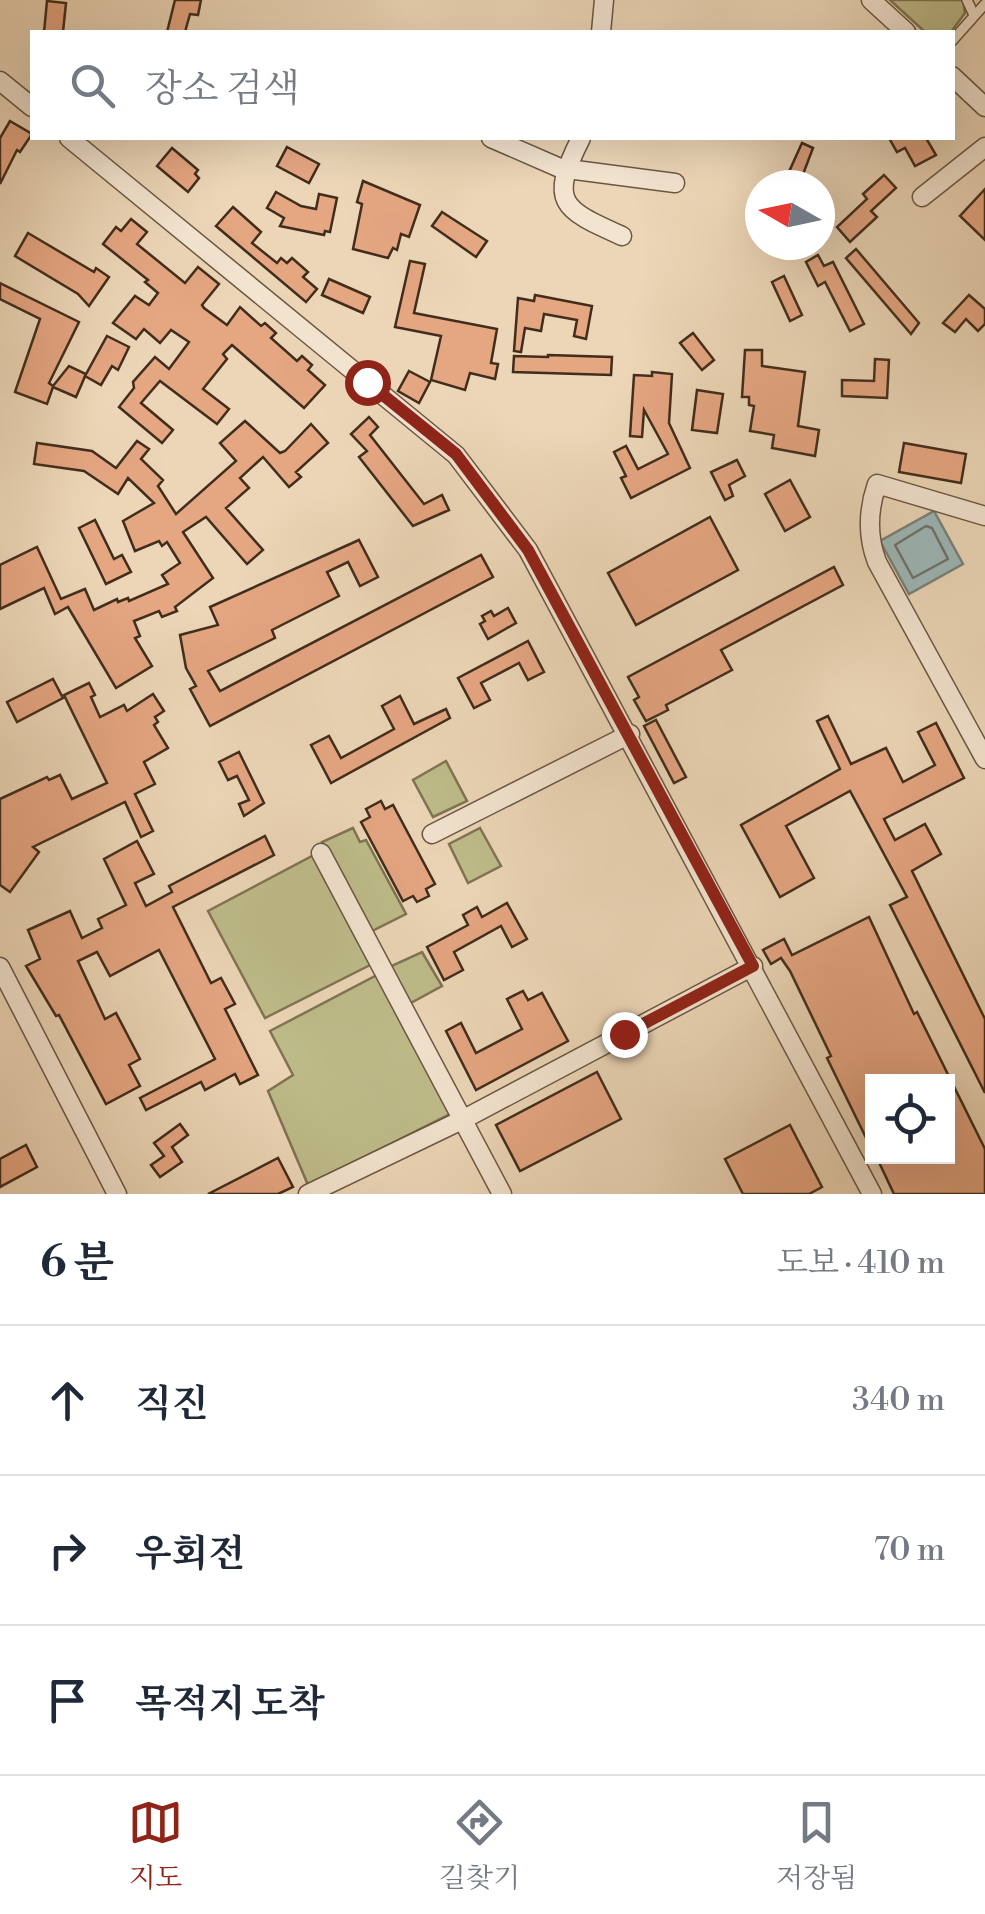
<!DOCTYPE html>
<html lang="ko">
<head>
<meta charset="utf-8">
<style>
	:root { --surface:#fff; --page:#f2f2f3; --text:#1f2937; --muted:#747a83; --line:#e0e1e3; --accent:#8f2418 }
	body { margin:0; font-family:"Libre Bodoni","Noto Serif KR",serif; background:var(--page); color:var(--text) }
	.controls { position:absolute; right:30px; bottom:30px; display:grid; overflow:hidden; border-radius:0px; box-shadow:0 10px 40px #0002 }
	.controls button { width:90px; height:90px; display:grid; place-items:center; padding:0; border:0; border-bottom:2px solid var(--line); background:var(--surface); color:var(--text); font:50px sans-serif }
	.compass { position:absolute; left:745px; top:170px; width:90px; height:90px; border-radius:50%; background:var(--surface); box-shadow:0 10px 40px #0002; rotate:279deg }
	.stop { position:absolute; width:30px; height:30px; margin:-22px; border:8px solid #8f2418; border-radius:50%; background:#fff }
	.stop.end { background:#8f2418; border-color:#fff; box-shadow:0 2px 10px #0008 }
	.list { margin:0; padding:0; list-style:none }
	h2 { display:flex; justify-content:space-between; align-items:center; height:130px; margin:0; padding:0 40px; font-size:42px }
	h2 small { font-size:32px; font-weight:400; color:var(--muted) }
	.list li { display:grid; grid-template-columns:65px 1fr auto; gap:30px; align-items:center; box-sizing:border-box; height:150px; padding:0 40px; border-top:2px solid var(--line) }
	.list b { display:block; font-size:38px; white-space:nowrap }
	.list em { font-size:32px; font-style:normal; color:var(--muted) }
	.icon { flex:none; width:55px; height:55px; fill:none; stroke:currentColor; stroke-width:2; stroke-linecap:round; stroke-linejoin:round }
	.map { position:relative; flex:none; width:985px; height:1194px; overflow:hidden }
	.search { position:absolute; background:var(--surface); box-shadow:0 10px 40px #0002; left:30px; right:30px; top:30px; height:110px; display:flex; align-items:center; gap:25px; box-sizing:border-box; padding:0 35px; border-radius:0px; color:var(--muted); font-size:38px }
	.sheet { height:580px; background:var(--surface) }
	nav { display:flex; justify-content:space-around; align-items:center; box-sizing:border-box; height:140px; border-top:2px solid var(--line); background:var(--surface); font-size:28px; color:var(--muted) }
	nav a { display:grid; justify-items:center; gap:5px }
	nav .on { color:var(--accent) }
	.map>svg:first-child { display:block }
	.green { fill:#bebc8a; stroke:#807453; stroke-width:2.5 }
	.water { fill:#9cb7b8; stroke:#78807a; stroke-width:2.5 }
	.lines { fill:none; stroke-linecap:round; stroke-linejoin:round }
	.shore { stroke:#6e726a; stroke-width:2.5 }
	.building { fill:#e5a682; stroke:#412d1c; stroke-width:2.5 }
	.service-casing { stroke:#6c5743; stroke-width:12 }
	.minor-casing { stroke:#6c5743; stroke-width:21 }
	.service { stroke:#f3e4d0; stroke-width:9 }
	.minor { stroke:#f3e4d0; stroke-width:18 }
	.route { stroke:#8f2418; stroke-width:12 }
</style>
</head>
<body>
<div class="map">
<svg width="985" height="1194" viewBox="0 0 985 1194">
	<rect width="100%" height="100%" fill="#ecd6b7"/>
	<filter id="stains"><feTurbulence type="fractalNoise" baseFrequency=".002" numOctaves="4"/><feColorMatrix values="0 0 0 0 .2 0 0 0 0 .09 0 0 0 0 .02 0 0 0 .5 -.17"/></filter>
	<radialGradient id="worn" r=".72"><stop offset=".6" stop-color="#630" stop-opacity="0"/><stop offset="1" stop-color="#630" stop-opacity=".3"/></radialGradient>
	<g class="green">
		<polygon points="890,0 963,0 965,13 951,32 925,32"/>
		<polygon points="446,761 467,801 433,817 413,780"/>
		<polygon points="353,828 360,842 366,840 406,914 368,933 322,842"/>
		<polygon points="480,828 501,866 468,883 449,844"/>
		<polygon points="314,855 374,963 265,1018 208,911"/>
		<polygon points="422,952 442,986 407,1005 387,968"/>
		<polygon points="379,974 452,1113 308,1185 268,1091 293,1075 270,1031"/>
	</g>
	<polygon class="water" points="934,511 963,564 909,594 880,541"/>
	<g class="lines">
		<polygon class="shore" points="926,526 932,528 948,559 913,578 895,545"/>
	</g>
	<g class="building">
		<polygon points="175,0 201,0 198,15 190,14 185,32 167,32"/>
		<polygon points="47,1 66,3 63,32 44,32"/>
		<polygon points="10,121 32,134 20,152 17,150 0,184 0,138"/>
		<polygon points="889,138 926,138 936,155 915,166 905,148 897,152"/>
		<polygon points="802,143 813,148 799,185 783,185"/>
		<polygon points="287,147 319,164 309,183 277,166"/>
		<polygon points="172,148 198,170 195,174 199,178 188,192 157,166"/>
		<polygon points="884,175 896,188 871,211 877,217 850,242 837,227 867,199 863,194"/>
		<polygon points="363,181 420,205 409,237 401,234 397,250 393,248 388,258 353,249 362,204 357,202"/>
		<polygon points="985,189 985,240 960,216"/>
		<polygon points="276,192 301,206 316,209 319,194 337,198 330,232 325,231 324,235 280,226 284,218 267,208"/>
		<polygon points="233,207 261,232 252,243 277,263 281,258 287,263 292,258 308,272 303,277 317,289 306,302 216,226"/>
		<polygon points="442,212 487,241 476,257 432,226"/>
		<polygon points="131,219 147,232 137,244 185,283 198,267 219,284 202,305 204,308 227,325 240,307 261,326 265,323 276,333 271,338 297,361 302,356 312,365 308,370 325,385 304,408 232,345 223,354 227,359 203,389 229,409 217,424 160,381 141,403 173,430 162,443 119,407 134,388 133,382 155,357 169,369 189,342 171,330 160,343 144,329 136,339 113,323 135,296 149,305 158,293 145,282 148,280 103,244 116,227 121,231"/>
		<polygon points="28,233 94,272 96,268 109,277 89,306 78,294 15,256"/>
		<polygon points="856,249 919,323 911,334 846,258"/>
		<polygon points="818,255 824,266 833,262 864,324 850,331 825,282 818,286 806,262"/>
		<polygon points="410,261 425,264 414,313 497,329 491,363 498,364 495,379 470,373 465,390 431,380 441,336 395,327"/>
		<polygon points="784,276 802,315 790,321 772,282"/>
		<polygon points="329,279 370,297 363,313 322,295"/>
		<polygon points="0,283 79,322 49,383 53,386 69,366 86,374 76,397 53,387 47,404 15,392 40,319 0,299"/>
		<polygon points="535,295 592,306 586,339 574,336 577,320 544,314 541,331 525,328 521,352 514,351 518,298 534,301"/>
		<polygon points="969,295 985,309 985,324 978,331 966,319 955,332 943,323"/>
		<polygon points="693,333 714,360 702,370 680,343"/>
		<polygon points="107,336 129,347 118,370 112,366 101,385 85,376"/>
		<polygon points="745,350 762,350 762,366 805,372 798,426 819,430 815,456 772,448 774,435 750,431 754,406 749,405 749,397 742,397"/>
		<polygon points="548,355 612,357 611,375 513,372 514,356 548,357"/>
		<polygon points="875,359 889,360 887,398 842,396 842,380 874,381"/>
		<polygon points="409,371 430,382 419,403 398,391"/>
		<polygon points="652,372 672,374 669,423 690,468 631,498 621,478 626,476 614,452 626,446 638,469 668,454 644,410 642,437 630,436 634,375 652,376"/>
		<polygon points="697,390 723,394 717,433 692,430"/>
		<polygon points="369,417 378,427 370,435 424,504 442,495 449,510 413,526 359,457 367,451 351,434"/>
		<polygon points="245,421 280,453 285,451 311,424 328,443 296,472 301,477 289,487 263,457 240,478 249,488 226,508 263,550 247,564 206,517 183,532 213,578 175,607 177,611 162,617 159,611 134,621 140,636 135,638 152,666 116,688 68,607 55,614 44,588 0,609 0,565 37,547 61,599 85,589 94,610 117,599 118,602 128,598 129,601 168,584 162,575 180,563 167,542 162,546 159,541 135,551 123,521 154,503 128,478 118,494 84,471 34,464 37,443 92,451 116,468 137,441 149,449 141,459 163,480 158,486 176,514 236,461 220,443"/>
		<polygon points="904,443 966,454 961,483 899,472"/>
		<polygon points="737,460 745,476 729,485 733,496 725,500 711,472"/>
		<polygon points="790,480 810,517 785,531 765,494"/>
		<polygon points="710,517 738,570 636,625 608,573"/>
		<polygon points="95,520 114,559 122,555 131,572 106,584 79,528"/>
		<polygon points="359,540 378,577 360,586 348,562 327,572 339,596 272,630 275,638 208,671 220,691 481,555 493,577 210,726 190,689 196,686 186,668 180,635 218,625 210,607"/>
		<polygon points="834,567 843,585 721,650 732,670 666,705 668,710 646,721 634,700 639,697 628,677"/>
		<polygon points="508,608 516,623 488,639 480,624 485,621 482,616 491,611 494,616"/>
		<polygon points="528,641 544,672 528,680 519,663 481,683 490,700 474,708 458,678"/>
		<polygon points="53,679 63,698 17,722 7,702"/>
		<polygon points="89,683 95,695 91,697 100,717 124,705 127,711 153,694 164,711 155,717 158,722 154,725 168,748 144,762 155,784 135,794 153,831 141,837 125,802 33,847 39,852 10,892 0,885 0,799 47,777 49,780 60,775 72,799 107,783 64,695"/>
		<polygon points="400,696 414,724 446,709 450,718 331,783 311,745 329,736 341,758 394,729 382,706"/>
		<polygon points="828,716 851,764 886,748 903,782 935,765 918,732 936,723 964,778 884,819 895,840 925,824 941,854 912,871 985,1019 985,1093 890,905 907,897 850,791 786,826 814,878 780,897 741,825 840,769 817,721"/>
		<polygon points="656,720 686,777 674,783 644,726"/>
		<polygon points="239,752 264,803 244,816 239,804 249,800 237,776 228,780 219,762"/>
		<polygon points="381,801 385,809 393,805 435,884 426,889 429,896 417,902 413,896 403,901 361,822 370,817 366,809"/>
		<polygon points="265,836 274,855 173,907 211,983 221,978 235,1004 225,1009 258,1075 240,1084 235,1074 205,1090 201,1082 146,1110 140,1098 215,1059 159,950 110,976 97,952 78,961 105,1019 116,1013 140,1059 129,1065 140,1086 106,1104 59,1015 56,1016 26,966 40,959 28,930 70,911 82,938 102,928 98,919 126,905 104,859 137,841 154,874 135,883 146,906 172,892 169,886"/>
		<polygon points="507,903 527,939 512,947 501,926 454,952 463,970 444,980 427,947 468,925 463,915 477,907 482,917"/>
		<polygon points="869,917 914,1014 917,1012 985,1149 985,1194 894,1194 876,1156 948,1156 948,1082 872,1082 872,1150 827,1058 831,1056 790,971 781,958 771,964 763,950 784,939 792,955"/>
		<polygon points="523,991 528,1000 542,993 568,1041 476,1090 446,1031 461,1023 476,1053 522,1029 507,999"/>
		<polygon points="597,1072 621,1119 520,1171 496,1125"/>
		<polygon points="180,1124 188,1135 172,1147 182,1162 160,1177 151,1165 164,1156 154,1143"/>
		<polygon points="790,1125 822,1187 809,1194 743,1194 725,1159"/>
		<polygon points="26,1145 37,1167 0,1187 0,1159"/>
		<polygon points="278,1158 293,1187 278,1194 208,1194"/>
	</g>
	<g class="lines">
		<g class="service-casing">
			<g id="service">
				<polyline points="967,0 974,15"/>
				<polyline points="952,41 985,4"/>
			</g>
		</g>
		<g class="minor-casing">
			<g id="minor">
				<polyline points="871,0 906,32"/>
				<polyline points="601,32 604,0"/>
				<polyline points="952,76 985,107"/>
				<polyline points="0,81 32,107"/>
				<polyline points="69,138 456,455 528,550 872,1194"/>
				<polyline points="491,138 560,168 675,183"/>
				<path d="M581,138C548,203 562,209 622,236"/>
				<polyline points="922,197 985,147"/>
				<path d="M985,516L877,484C868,510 867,536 877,562L985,759"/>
				<polyline points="432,834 630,734"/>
				<polyline points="321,853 502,1194"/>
				<polyline points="0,967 117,1194"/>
				<polyline points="308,1194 464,1119 753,966"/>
			</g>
		</g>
		<use href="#service" class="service"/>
		<use href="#minor" class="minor"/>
	</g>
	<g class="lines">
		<polyline class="route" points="367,382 456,454 528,550 753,966 624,1034"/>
	</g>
	<rect width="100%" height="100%" filter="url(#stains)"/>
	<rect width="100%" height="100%" fill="url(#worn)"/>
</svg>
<div class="controls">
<button><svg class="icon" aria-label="locate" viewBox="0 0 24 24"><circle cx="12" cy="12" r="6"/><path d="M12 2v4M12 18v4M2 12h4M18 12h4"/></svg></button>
</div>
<svg class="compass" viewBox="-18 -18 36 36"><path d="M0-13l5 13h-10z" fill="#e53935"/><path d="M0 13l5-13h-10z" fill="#747a83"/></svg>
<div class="stop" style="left:367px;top:382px"></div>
<div class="stop end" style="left:624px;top:1034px"></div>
<div class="search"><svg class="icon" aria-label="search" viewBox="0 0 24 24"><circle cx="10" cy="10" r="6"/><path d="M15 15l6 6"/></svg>장소 검색</div>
</div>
<section class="sheet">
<h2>6 분<small>도보 · 410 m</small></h2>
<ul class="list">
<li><svg class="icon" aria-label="ahead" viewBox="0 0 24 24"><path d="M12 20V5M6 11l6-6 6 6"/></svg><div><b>직진</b></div><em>340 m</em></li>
<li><svg class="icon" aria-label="right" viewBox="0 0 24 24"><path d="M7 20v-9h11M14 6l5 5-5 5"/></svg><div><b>우회전</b></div><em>70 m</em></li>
<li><svg class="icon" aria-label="arrive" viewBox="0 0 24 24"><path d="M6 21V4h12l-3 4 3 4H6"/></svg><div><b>목적지 도착</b></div></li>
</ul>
</section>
<nav>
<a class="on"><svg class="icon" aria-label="map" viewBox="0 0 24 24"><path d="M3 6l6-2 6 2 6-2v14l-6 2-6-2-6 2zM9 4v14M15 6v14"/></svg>지도</a>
<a><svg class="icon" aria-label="directions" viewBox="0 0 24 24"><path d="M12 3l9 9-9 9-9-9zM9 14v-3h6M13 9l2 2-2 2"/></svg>길찾기</a>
<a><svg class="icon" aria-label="saved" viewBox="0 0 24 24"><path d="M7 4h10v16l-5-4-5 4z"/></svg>저장됨</a>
</nav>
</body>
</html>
